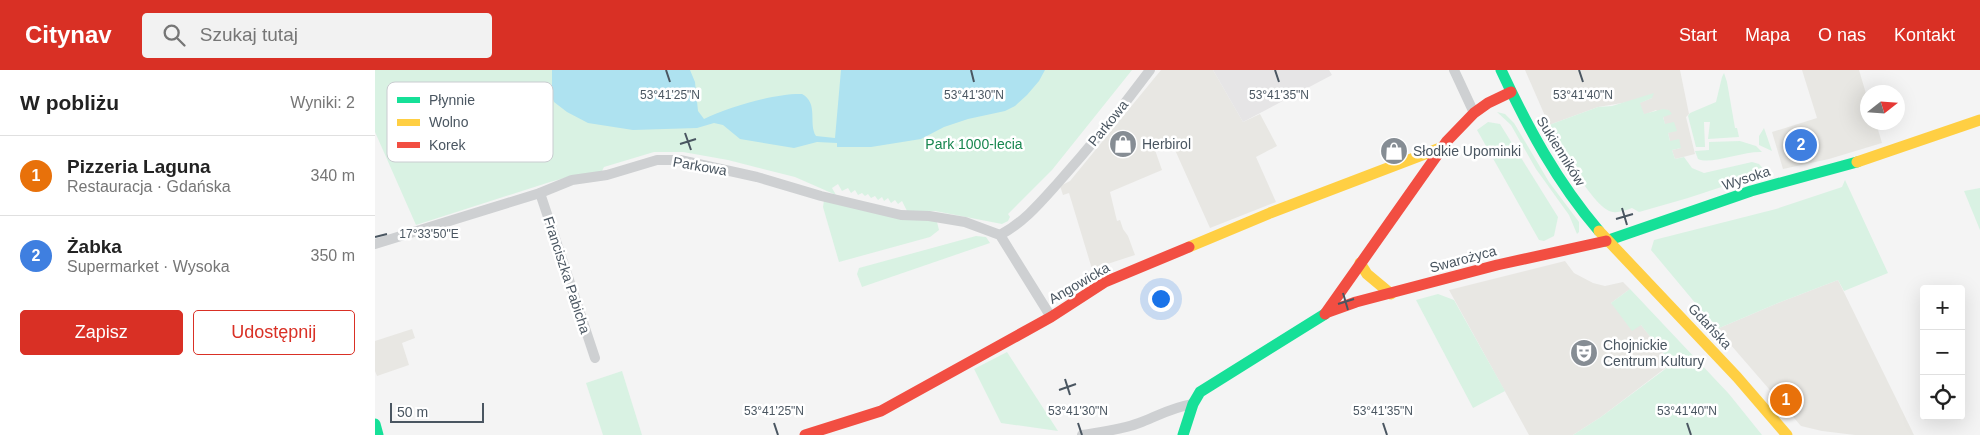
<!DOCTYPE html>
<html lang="pl">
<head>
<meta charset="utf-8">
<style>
	:root { --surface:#fff; --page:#f2f2f2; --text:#222; --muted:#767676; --line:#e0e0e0; --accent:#d93025 }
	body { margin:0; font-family:Helvetica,sans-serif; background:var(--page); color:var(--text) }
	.controls { position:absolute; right:15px; bottom:15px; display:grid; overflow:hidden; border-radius:5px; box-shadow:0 5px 20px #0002 }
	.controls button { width:45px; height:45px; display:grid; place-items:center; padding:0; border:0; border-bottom:1px solid var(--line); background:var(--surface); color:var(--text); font:25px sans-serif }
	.compass { position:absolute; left:1485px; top:15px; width:45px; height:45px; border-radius:50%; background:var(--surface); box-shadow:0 5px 20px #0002; rotate:73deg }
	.scale { position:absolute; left:15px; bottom:12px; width:94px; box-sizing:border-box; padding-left:5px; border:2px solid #4a5661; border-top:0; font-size:14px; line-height:18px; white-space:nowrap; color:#4a5661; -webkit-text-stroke:4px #fff; paint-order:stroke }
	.you { position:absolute; left:785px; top:228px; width:18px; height:18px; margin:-12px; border:4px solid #fff; border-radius:50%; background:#1a73e8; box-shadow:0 0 0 8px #1a73e833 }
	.badge { display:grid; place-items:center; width:32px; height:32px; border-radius:50%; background:var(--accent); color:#fff; font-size:16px; font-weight:700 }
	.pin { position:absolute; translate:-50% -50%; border:2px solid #fff; box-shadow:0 1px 5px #0006 }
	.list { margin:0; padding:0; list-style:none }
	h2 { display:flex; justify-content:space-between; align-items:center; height:65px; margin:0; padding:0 20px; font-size:21px }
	h2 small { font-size:16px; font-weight:400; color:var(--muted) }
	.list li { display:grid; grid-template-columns:32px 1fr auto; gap:15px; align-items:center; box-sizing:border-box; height:80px; padding:0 20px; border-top:1px solid var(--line) }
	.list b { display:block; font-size:19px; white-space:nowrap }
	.list p { margin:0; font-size:16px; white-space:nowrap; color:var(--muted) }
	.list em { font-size:16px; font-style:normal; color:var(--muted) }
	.actions { display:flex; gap:10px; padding:15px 20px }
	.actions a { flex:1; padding:11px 0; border:1px solid var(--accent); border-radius:5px; text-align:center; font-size:18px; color:var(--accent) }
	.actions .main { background:var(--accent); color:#fff }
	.icon { flex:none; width:28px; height:28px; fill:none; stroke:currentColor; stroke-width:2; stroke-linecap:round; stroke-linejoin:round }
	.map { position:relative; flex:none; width:1605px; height:365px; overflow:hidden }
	header { display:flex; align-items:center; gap:30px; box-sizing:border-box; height:70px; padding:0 25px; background:var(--accent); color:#fff }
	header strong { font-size:24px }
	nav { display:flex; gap:28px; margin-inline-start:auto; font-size:18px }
	.search { width:350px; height:45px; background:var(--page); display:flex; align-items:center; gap:12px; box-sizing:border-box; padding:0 18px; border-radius:5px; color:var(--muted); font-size:19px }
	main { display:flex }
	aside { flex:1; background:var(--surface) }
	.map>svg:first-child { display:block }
	.commercial { fill:#e8e7e3 }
	.education { fill:#e6e5e6 }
	.green { fill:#d9f2e3 }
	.water { fill:#aee2f0 }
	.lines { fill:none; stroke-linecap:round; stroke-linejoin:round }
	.street { stroke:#ced0d2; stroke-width:10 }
	.fast { stroke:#16e098; stroke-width:11 }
	.slow { stroke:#ffcf43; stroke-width:11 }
	.jam { stroke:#f24e42; stroke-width:11 }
	.ticks { fill:none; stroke:#4a5661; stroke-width:2 }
	.labels { text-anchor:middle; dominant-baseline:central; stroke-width:5; stroke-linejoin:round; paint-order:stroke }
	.street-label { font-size:14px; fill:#4a5661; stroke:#fff }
	.park-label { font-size:14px; fill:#17864f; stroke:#fff }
	.poi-label { font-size:14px; fill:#4a5661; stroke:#fff; text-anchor:start }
	.key { fill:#fff; stroke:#c9ccd0; stroke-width:1 }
	.key-label { font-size:14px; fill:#4a5661 }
	.ticks-label { font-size:12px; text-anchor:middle; fill:#4a5661; stroke:#fff; stroke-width:5; stroke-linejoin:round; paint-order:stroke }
</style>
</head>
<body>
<header>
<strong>Citynav</strong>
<div class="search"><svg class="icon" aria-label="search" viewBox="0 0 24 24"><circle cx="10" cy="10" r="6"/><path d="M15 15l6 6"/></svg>Szukaj tutaj</div>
<nav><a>Start</a><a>Mapa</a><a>O nas</a><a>Kontakt</a></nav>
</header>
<main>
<aside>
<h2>W pobliżu<small>Wyniki: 2</small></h2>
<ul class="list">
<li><span class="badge" style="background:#e8710a">1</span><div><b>Pizzeria Laguna</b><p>Restauracja · Gdańska</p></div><em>340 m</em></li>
<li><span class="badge" style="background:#3f7fe0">2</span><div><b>Żabka</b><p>Supermarket · Wysoka</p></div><em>350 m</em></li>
</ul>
<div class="actions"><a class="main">Zapisz</a><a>Udostępnij</a></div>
</aside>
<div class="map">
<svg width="1605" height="365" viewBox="0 0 1605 365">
	<rect width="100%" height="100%" fill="#f4f4f4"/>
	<g class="commercial">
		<polygon points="786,0 838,0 868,52 885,44 902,76 881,87 901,132 835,158 800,80 780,80 787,100 735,122 742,151 745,150 748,159 753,166 760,185 717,199 694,123 688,125 685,116 695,111"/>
		<polygon points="1150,0 1305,0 1314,44 1311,47 1320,84 1300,89 1297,80 1306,78 1295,71 1293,63 1301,60 1290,55 1288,46 1281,40 1269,45 1264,33 1277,28 1223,37 1174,55"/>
		<polygon points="1427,0 1484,0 1492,27 1492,52 1501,53 1507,73 1454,89 1408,99 1397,62 1442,48"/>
		<polygon points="1190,191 1199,203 1218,213 1230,216 1248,212 1255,219 1236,233 1266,255 1297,293 1226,347 1198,365 1154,365 1074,220"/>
		<polygon points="1463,210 1539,365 1480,365 1447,361 1426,356 1342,259 1403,233"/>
		<polygon points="37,259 40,268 27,273 34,295 2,306 0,301 0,271"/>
	</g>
	<polygon class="education" points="838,0 954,0 957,5 868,52"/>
	<g class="green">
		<polygon points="0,0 757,0 677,100 633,144 635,147 633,151 627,154 560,141 533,143 527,131 523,134 520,130 516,133 513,128 509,131 507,127 503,130 500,126 496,128 493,124 490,126 487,123 483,125 480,120 476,123 473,118 467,121 463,114 457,118 461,125 420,107 353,90 308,82 279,82 229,97 226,103 197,106 175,112 41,155 0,62"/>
		<polygon points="1349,3 1352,12 1360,58 1362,58 1364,67 1333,69 1335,52 1329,52 1330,77 1321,77 1313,46 1315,43 1341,32 1347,7"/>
		<path d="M1279,23L1277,28L1265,33L1269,44L1288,39L1294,40L1297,44L1288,47L1290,54L1299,52L1302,61L1293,63L1295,71L1304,69L1306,78L1297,80L1300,89L1309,87L1317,98L1329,103L1377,92L1384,94L1389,100H1385L1383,105L1313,128L1264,142L1257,138C1251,140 1244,143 1238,142C1219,140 1182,72 1174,55L1223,37L1237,36Z"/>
		<polygon points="1122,42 1130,44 1139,53 1174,112 1204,152 1204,162 1202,164 1194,145 1161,99 1136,55"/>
		<polygon points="1113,52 1125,54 1183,147 1179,166 1169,171 1164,170 1102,60"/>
		<polygon points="1389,58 1397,81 1384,75 1384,66"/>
		<path d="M1365,71L1381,76L1387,82C1368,81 1336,95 1323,89L1320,81L1334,80V72Z"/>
		<polygon points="1470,110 1513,203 1469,221 1463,210 1403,233 1342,259 1276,180 1279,170 1401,139 1467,117"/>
		<polygon points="1605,118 1605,160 1589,121"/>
		<polygon points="449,130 550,148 562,152 564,160 555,167 464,192 448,137"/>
		<polygon points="601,166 611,167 615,173 487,217 482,204 484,198"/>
		<polygon points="1255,219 1354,324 1387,365 1198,365 1226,347 1297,294 1266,255 1257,261 1236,233"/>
		<polygon points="1063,224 1079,230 1130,321 1098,338 1041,230"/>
		<polygon points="632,282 683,361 626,353 599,299"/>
		<polygon points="247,301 267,365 228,365 211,313"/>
	</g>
	<path class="water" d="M177,0H315L320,12L323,41L329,49C353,37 401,23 427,24C444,33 433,54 441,66L460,68L466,0H670L664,11L652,25L640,36L630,41L593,49L569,57L546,69L496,77H462V73L442,72L419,78L365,69L348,55L339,53L322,58L258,60L213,53L192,42L179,32L177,26Z"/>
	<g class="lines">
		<g class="street">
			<polyline points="1079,0 1099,43"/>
			<polyline points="165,123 220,288"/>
			<path d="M625,165C648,153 665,133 682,114C715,77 746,39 775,0"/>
			<polyline points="0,174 165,123 197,110 232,105 282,90 305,90 382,107 446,126 526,145 554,146 590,152 625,165 676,247"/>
			<path d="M707,365C726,362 746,360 764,353C782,346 798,337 818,334"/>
		</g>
		<g class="fast">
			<path d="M1126,0C1153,58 1182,112 1224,161"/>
			<polyline points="1231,171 1376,121 1482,92"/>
			<polyline points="0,354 3,365"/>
			<polyline points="808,365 818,334 825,322 950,244"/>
		</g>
		<g class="slow">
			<polyline points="1482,92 1605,50"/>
			<polyline points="1224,161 1362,307 1412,365"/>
			<polyline points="814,177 895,143 1068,77"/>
			<polyline points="985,193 992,204 1016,224"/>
		</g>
		<g class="jam">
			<polyline points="953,242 981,232 1122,195 1231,171"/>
			<polyline points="950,244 1072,71 1099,43 1113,33 1136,22"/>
			<polyline points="430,365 506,341 676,247 730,212 814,177"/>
		</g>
	</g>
	<path class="ticks" d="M291,0L295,12M596,0L599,12M900,0L904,12M1204,0L1208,12M310,63L316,80M305,74L321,69M1247,138L1252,155M1241,149L1258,144M0,167L12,164M968,223L973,240M963,234L979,229M690,309L695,325M684,320L701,314M399,353L403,365M703,353L707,365M1008,353L1012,365M1312,353L1316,365"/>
	<defs>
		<g id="shop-disc" transform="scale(1.4375)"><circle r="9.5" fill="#868d94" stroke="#fff"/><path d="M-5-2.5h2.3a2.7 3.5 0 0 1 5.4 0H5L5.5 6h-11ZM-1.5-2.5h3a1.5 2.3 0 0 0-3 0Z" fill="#fff"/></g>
		<g id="theatre-disc" transform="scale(1.4375)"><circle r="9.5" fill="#868d94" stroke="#fff"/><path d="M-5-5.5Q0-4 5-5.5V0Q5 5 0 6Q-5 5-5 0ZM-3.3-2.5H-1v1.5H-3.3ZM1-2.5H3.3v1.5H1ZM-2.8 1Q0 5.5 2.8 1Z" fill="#fff"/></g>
	</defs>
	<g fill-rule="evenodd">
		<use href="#shop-disc" x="748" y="74"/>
		<use href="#shop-disc" x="1019" y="81"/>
		<use href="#theatre-disc" x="1209" y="283"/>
	</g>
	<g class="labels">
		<g class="street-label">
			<text transform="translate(733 53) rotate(-51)">Parkowa</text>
			<text transform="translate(1186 81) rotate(58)">Sukienników</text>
			<text transform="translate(325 96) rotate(10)">Parkowa</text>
			<text transform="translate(1371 108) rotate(-18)">Wysoka</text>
			<text transform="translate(1088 189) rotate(-15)">Swarożyca</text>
			<text transform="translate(192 205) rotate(72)">Franciszka Pabicha</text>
			<text transform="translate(704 213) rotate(-30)">Angowicka</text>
			<text transform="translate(1335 256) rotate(47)">Gdańska</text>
		</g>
		<g class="park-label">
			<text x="599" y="74">Park 1000-lecia</text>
		</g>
		<g class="poi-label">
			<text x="767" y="74">Herbirol</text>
			<text x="1038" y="81">Słodkie Upominki</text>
			<text x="1228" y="275">Chojnickie<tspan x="1228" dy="16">Centrum Kultury</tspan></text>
		</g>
	</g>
	<rect x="12" y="12" width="166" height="80" rx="8" class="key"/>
	<rect x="22" y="27" width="23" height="6" fill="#16e098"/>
	<rect x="22" y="49" width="23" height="7" fill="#ffcf43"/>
	<rect x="22" y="72" width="23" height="6" fill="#f24e42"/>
	<g class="key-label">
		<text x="54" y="35">Płynnie</text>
		<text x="54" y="57">Wolno</text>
		<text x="54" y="80">Korek</text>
	</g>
	<g class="ticks-label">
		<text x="295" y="29">53°41'25"N</text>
		<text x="599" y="29">53°41'30"N</text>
		<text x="904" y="29">53°41'35"N</text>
		<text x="1208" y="29">53°41'40"N</text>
		<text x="54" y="168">17°33'50"E</text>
		<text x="399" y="345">53°41'25"N</text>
		<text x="703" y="345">53°41'30"N</text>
		<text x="1008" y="345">53°41'35"N</text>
		<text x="1312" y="345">53°41'40"N</text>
	</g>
</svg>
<div class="controls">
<button>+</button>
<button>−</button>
<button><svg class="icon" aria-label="locate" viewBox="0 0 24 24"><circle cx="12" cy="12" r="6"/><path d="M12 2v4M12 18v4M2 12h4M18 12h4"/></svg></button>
</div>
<svg class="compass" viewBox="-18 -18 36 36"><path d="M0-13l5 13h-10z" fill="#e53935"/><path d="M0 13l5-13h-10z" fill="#767676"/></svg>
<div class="scale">50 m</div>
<div class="you"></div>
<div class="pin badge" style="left:1411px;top:330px;background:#e8710a">1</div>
<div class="pin badge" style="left:1426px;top:75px;background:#3f7fe0">2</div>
</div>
</main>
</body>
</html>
